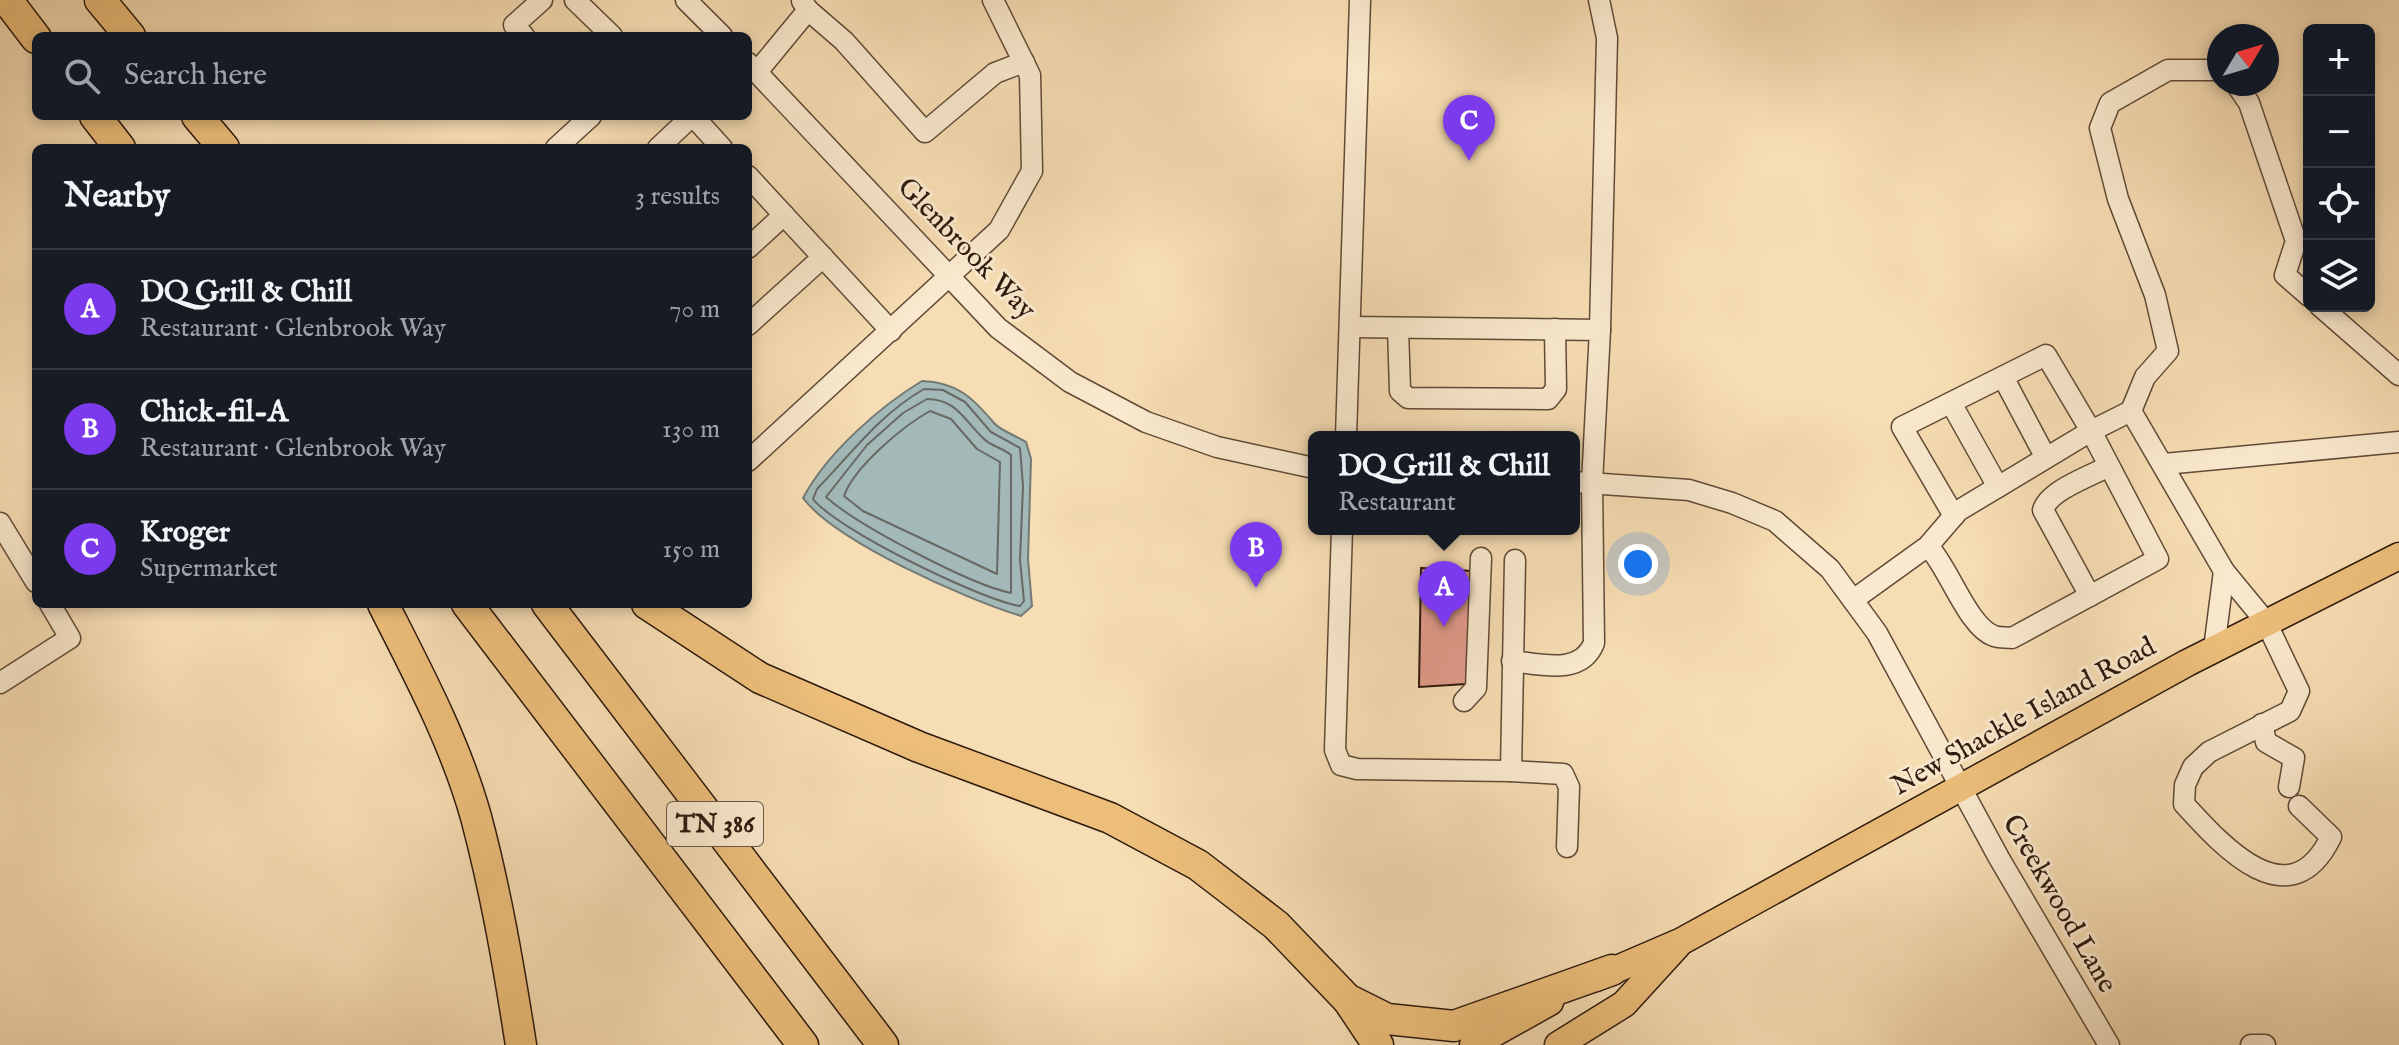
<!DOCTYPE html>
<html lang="en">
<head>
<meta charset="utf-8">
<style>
	:root { --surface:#171b24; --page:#20242c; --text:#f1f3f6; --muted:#9ea1a6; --line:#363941; --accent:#7c3aed }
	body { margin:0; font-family:"IM FELL English",serif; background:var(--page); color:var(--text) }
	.controls { position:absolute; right:24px; top:24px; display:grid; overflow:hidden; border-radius:12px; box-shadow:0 4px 12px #0003 }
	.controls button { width:72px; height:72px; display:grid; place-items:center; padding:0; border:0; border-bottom:2px solid var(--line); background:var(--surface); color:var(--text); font:40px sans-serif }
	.compass { position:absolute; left:2207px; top:24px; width:72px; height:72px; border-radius:50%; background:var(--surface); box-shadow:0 4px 12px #0003; rotate:52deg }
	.you { position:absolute; left:1638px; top:564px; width:28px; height:28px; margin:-20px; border:6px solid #fff; border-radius:50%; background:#1a73e8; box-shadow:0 0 0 12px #1a73e833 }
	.badge { display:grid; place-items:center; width:52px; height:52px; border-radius:50%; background:var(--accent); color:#fff; font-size:26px; font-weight:700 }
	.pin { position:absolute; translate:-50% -66px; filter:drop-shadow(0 2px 4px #0008) }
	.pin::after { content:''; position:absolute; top:42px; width:28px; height:24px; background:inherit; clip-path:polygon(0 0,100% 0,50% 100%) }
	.popup { position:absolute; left:1308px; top:431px; width:272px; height:104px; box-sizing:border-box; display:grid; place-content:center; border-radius:12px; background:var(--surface); filter:drop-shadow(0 2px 6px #0005); font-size:26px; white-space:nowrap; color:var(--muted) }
	.popup b { font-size:30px; color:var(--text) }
	.popup::after { content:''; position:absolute; left:50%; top:100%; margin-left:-16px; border:16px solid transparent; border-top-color:var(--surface) }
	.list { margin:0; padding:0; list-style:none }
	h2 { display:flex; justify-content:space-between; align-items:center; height:104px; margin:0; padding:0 32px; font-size:34px }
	h2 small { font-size:26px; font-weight:400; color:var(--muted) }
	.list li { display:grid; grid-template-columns:52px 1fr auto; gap:24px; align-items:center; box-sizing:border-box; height:120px; padding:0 32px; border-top:2px solid var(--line) }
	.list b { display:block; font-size:30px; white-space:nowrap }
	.list p { margin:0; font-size:26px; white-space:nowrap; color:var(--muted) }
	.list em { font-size:26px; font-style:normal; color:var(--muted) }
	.icon { flex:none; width:44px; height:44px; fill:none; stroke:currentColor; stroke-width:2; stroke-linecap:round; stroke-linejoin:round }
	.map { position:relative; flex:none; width:2399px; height:1045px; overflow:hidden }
	.search { position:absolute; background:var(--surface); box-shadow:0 4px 12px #0003; left:32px; top:32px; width:720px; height:88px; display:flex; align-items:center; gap:20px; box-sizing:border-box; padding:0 28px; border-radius:12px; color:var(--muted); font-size:30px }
	.panel { position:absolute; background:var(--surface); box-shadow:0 4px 12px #0003; left:32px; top:144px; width:720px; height:464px; border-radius:12px }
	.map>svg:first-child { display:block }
	.water { fill:#a2b9b8; stroke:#737974; stroke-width:2 }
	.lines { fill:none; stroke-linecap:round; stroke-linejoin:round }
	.shore { stroke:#686963; stroke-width:2 }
	.building { fill:#e29b8b; stroke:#2d190e; stroke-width:2 }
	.minor-casing { stroke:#604a37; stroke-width:23 }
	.major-casing { stroke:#2d190e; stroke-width:29 }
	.highway-casing { stroke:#2d190e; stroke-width:33 }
	.minor { stroke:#fae9ce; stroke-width:20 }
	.major { stroke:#ecbe7a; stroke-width:26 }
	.highway { stroke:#ecbe7a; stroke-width:30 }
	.labels { text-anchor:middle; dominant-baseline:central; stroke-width:6; stroke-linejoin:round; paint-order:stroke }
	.shield { fill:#fae9ce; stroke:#6a5748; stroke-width:2 }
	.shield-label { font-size:26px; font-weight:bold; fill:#2d190e }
	.street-label { font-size:28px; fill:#2d190e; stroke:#fae9ce }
</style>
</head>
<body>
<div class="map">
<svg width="2399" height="1045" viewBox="0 0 2399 1045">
	<rect width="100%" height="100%" fill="#f7ddb3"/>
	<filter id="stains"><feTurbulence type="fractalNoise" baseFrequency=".0025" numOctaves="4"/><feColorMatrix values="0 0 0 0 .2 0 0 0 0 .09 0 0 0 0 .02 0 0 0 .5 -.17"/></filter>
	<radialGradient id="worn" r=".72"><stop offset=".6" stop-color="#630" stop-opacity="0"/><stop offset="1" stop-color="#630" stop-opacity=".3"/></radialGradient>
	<path class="water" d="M922,381C957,382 973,398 994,423C1001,431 1017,436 1026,442L1031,459L1028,559L1032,606L1021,616C966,599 836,542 803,498C827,453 879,407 922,381Z"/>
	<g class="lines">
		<g class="shore">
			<path d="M924,389L943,390L965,402L991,432L1020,448L1023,486L1020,560L1024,601L1020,606C981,600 836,529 813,499L817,489C853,452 879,415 924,389Z"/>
			<path d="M927,399C956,399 964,420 983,438C990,446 1003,448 1011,455V593C971,585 857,525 826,497L867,445L903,413Z"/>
			<path d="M930,411L951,419L977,449L1000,462L997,574L863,511L844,496C854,467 903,426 930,411Z"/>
		</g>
	</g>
	<polygon class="building" points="1421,568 1471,571 1466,684 1419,687"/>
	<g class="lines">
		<g class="minor-casing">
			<g id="minor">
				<polyline points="575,0 612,36"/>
				<polyline points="686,0 722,36"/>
				<polyline points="1599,0 1607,38 1600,330"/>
				<polyline points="808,10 844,41 925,132 995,73 1024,62"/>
				<polyline points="524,36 514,25 542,0"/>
				<polyline points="748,63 998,328 1070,382 1146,422 1217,447 1314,468"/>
				<path d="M2219,70H2168L2110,103L2100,128L2118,199L2155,295L2168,351L2145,377L2131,411L2224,571L2266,622L2299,691L2290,711L2209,752L2193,767L2185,785L2184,804C2223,847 2290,921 2331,837L2299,806"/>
				<polyline points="757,72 808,10 802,1"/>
				<polyline points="2236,84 2249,103 2296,241 2285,275 2309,296"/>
				<polyline points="693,116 722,148"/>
				<polyline points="556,148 591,116"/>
				<polyline points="658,148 692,116"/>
				<polyline points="748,176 891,331"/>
				<polyline points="748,248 784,215"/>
				<polyline points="2320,306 2399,375"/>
				<polyline points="748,325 823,257"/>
				<path d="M1350,327L1600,330L1592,483L1594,643C1581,676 1540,664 1512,661"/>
				<polyline points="1398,328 1400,391 1408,398 1548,399 1556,389 1555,329"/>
				<polyline points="2003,377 2046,458"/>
				<polyline points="1951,403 1998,487"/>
				<polyline points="1346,437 1360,0"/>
				<polyline points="748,461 999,230 1032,171 1030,75 993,0"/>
				<polyline points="2164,464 2399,442"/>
				<polyline points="1574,482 1689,490 1732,503 1775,521 1830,569 1877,633 1999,858 2109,1045"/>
				<polyline points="1954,516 1902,427 2046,355 2091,431 2131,411"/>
				<polyline points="0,523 36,582"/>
				<polyline points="1342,529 1335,750 1341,765 1357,769 1511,771"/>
				<polyline points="1515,560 1511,771 1563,774 1569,787 1567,847"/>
				<path d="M2090,596L2043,510C2049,490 2091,476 2109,466"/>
				<path d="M1853,600L1928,546L1958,511L2091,431L2158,559L2012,638C2007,637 1999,638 1994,636C1968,627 1949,568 1928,546"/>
				<polyline points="2214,649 2224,571"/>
				<polyline points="0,683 70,638 50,604"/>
				<polyline points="1464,701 1476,688 1481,558"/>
				<polyline points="2262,724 2266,742 2294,758 2289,787"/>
				<polyline points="2251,1045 2265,1045"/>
			</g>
		</g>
		<g class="major-casing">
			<g id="major">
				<polyline points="1596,978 1682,941 2187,663 2399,556"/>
				<polyline points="1473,1045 1550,1002"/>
				<polyline points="1558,1045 1624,1004 1677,946"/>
			</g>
		</g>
		<g class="highway-casing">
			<g id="highway">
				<polyline points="7,0 36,38"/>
				<polyline points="100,0 130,36"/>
				<polyline points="95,116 120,148"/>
				<polyline points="197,116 224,148"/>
				<path d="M383,604C418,673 455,742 476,817C496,892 509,968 521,1045"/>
				<polyline points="467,604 803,1045"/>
				<polyline points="547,604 883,1045"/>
				<polyline points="647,604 760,678 919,747 1110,818 1198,865 1276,925 1347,999 1387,1019 1454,1026 1612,970"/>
				<polyline points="1348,1000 1378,1045"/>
			</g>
		</g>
		<use href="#minor" class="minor"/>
		<use href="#major" class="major"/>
		<use href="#highway" class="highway"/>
	</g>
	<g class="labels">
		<rect class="shield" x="667" y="802" width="96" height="44" rx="6"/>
		<g class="shield-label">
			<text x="715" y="824">TN 386</text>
		</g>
		<g class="street-label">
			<text transform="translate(966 249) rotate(46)">Glenbrook Way</text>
			<text transform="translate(2024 717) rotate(-29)">New Shackle Island Road</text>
			<text transform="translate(2059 904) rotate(60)">Creekwood Lane</text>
		</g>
	</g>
	<rect width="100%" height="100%" filter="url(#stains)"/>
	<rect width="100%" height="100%" fill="url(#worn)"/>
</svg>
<div class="controls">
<button>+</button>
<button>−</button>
<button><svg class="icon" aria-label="locate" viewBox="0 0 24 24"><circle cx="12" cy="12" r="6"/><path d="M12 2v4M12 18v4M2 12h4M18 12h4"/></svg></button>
<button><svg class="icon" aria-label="layers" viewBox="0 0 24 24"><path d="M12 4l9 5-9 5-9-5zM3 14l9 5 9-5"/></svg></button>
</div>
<svg class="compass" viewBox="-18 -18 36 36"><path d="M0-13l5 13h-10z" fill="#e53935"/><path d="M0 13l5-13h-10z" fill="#9ea1a6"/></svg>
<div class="you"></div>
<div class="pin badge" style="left:1444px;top:627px">A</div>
<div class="popup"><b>DQ Grill &amp; Chill</b>Restaurant</div>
<div class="pin badge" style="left:1256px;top:588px">B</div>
<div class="pin badge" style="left:1469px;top:161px">C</div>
<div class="search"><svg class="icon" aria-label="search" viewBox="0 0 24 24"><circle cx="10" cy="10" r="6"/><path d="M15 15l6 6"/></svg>Search here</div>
<section class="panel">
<h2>Nearby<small>3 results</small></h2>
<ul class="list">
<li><span class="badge">A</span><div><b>DQ Grill &amp; Chill</b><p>Restaurant · Glenbrook Way</p></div><em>70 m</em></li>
<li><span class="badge">B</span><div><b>Chick-fil-A</b><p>Restaurant · Glenbrook Way</p></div><em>130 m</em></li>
<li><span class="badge">C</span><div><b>Kroger</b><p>Supermarket</p></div><em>150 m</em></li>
</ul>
</section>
</div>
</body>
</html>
